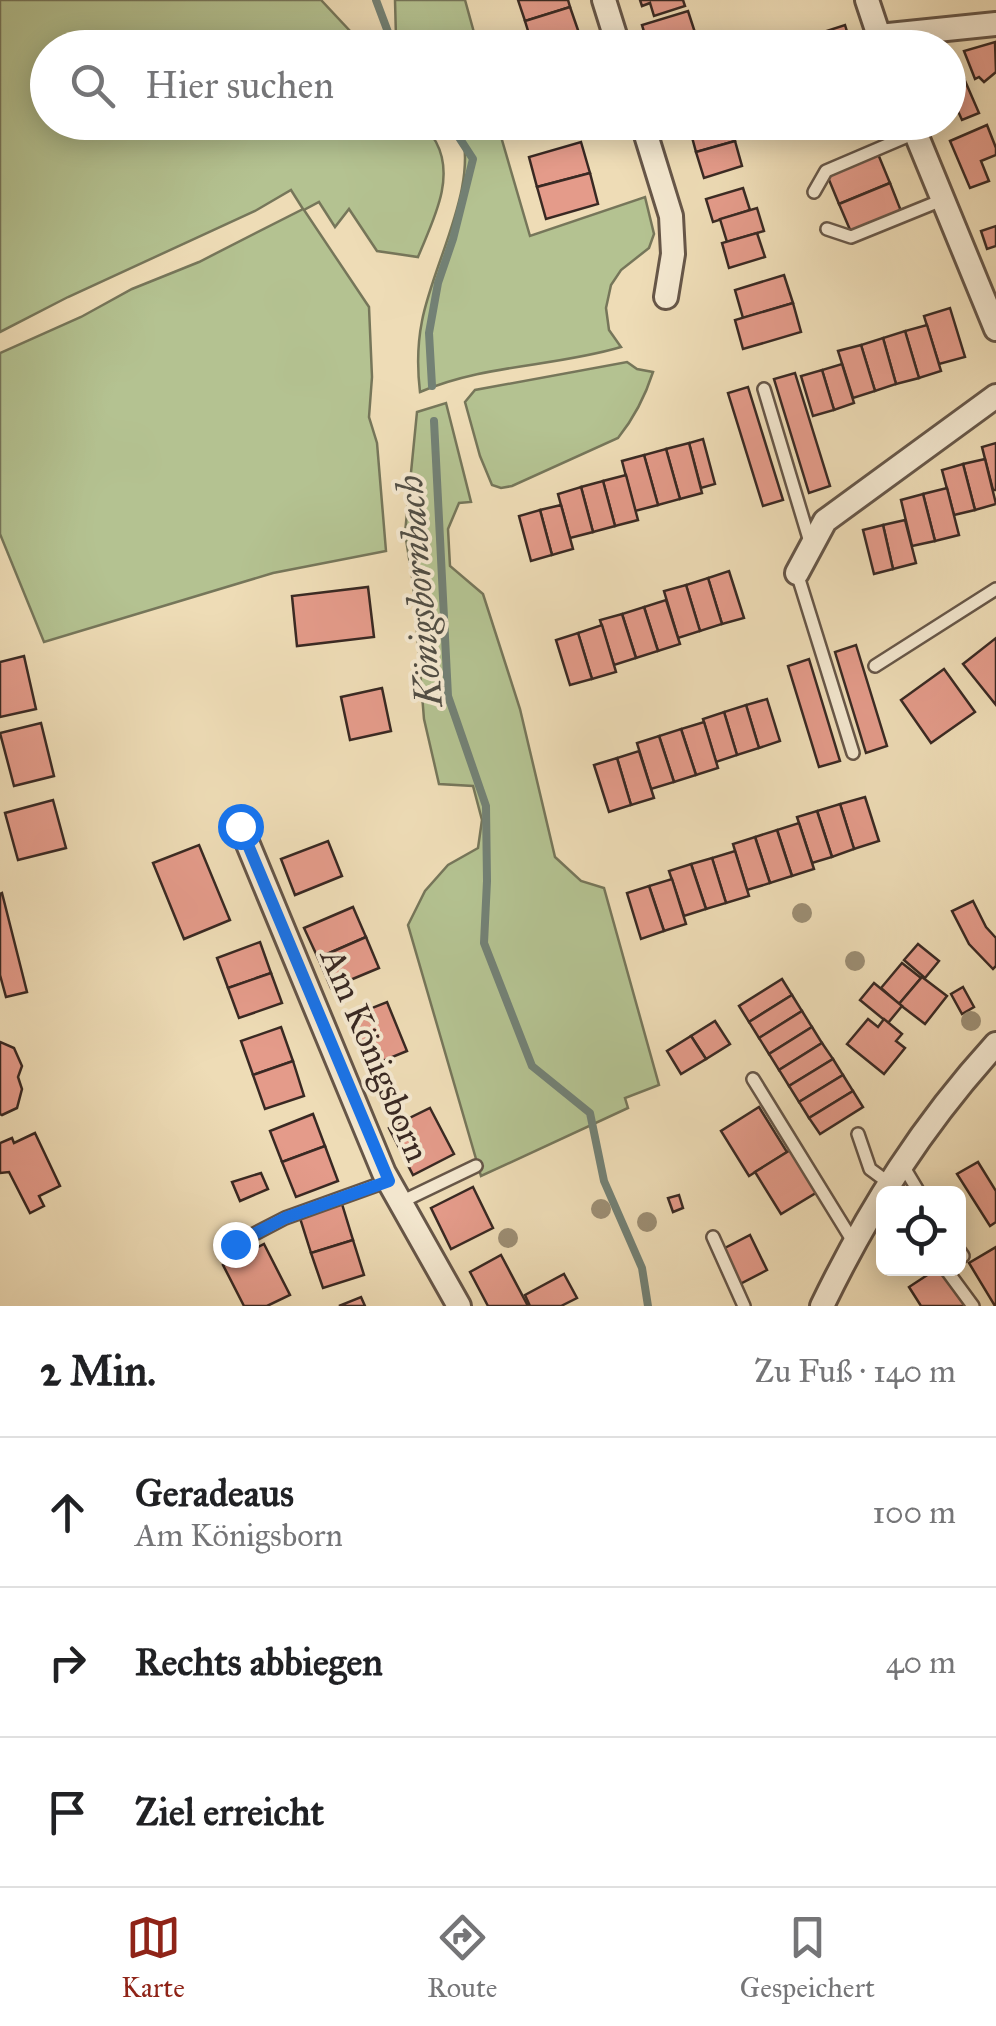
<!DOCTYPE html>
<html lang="de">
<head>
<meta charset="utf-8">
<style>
	:root { --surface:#fff; --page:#f2f2f2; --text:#202124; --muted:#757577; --line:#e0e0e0; --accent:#8f2418 }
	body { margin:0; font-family:"IM FELL Great Primer",serif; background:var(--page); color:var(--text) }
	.controls { position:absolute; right:30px; bottom:30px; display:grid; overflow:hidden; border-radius:15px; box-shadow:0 5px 25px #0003 }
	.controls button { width:90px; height:90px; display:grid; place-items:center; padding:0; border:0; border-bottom:2px solid var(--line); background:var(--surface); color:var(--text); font:50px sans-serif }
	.stop { position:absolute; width:30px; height:30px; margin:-22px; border:8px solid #1a73e8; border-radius:50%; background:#fff }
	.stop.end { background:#1a73e8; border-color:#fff; box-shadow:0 2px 10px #0008 }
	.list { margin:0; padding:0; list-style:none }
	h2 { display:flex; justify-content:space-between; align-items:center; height:130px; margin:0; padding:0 40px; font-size:42px }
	h2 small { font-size:32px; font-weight:400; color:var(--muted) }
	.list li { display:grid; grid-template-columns:65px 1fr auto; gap:30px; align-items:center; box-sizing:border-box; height:150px; padding:0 40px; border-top:2px solid var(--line) }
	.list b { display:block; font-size:38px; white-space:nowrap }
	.list p { margin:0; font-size:32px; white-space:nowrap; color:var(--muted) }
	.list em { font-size:32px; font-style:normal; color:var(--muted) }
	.icon { flex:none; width:55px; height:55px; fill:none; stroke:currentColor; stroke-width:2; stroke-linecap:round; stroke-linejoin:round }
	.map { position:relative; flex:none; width:996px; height:1306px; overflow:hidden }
	.search { position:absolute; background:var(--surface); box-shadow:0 5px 25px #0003; left:30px; right:30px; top:30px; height:110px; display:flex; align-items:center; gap:25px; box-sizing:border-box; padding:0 35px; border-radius:55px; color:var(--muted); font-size:38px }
	.sheet { height:580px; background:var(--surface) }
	nav { display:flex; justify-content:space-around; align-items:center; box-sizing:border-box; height:140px; border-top:2px solid var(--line); background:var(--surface); font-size:28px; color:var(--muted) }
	nav a { display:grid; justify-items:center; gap:5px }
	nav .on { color:var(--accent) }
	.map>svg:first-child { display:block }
	.green { fill:#b4c291; stroke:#76765a; stroke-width:2.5 }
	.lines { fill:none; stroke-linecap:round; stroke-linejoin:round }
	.stream { stroke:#738175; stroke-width:8 }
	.building { fill:#e49b8a; stroke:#392923; stroke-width:2.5 }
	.lane-casing { stroke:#665648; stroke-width:16 }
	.street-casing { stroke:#665648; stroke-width:28 }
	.lane { stroke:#f4e8d0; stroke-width:11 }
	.street { stroke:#f4e8d0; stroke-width:22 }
	.tree { fill:#9c8e74 }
	.route { stroke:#1a73e8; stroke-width:12 }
	.labels { text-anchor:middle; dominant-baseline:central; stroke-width:8; stroke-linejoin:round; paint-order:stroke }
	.street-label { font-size:35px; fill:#392923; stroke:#f4e8d0 }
	.water-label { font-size:38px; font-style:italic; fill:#514e45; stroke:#f4e8d0 }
</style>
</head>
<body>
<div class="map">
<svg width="996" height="1306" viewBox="0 0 996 1306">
	<rect width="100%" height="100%" fill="#eedcb6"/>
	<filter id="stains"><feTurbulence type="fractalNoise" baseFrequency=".002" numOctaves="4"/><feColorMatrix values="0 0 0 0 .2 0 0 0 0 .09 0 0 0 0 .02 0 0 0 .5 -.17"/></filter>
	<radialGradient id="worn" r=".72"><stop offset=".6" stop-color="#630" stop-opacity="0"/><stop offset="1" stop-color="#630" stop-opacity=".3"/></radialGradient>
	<g class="green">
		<path d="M0,0H321L365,47L48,48V122L421,123C426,129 432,135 436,142C456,179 432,222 418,257L377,251L349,209L335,227L319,202L304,210L369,307L372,377L369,417L377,443L386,551L273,573L44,642L0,534V353L81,317L132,289L199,262L303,209L291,190L255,211L68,297L0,332Z"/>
		<polygon points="395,0 465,0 478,47 405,47 396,38"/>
		<path d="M459,123H497L530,236L645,197L654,234L649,248L621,270L611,285L606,308L609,330L621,347C554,367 485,364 420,392C417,367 417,346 422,321C433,262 482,182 459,123Z"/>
		<path d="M627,362L637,369L653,372C645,397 634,418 618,438L512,486L501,488L492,485L480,456L465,402L475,390Z"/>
		<polygon points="446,403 471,502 459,503 448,529 450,566 483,594 520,709 555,857 581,881 604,888 659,1085 625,1098 628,1108 481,1176 408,925 425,891 448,865 478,848 482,820 473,786 439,784 424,719 413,583 405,533 417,412"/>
	</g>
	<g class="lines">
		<g class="stream">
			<polyline points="376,0 394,48"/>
			<polyline points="432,386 429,333 438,283 453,239 473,159 449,122"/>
			<polyline points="434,421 448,696 486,806 487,881 484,943 532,1066 590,1113 604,1181 642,1268 648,1306"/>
		</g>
	</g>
	<g class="building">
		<polygon points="518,0 568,0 570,7 525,21"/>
		<polygon points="640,0 683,0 685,6 654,16 650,3 642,6"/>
		<polygon points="570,7 579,33 533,47 525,21"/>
		<polygon points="688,11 700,48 649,48 642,25"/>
		<polygon points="845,25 852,48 815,48 811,36"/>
		<polygon points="995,42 996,72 984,82 979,77 975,79 964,51"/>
		<polygon points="956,60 979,113 962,120 953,100 948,102 948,63"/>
		<polygon points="702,122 730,122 735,141 696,152 689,126"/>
		<polygon points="827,122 863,122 831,134"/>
		<polygon points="987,125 996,148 996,155 981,161 989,181 970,188 950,141"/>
		<polygon points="735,141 742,166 704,178 696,152"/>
		<polygon points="581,142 590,173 537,187 529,157"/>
		<polygon points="878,154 890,183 839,204 827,175"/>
		<polygon points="590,173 598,204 546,219 537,187"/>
		<polygon points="890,183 901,211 851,232 839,204"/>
		<polygon points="743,188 750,210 713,222 706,199"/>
		<polygon points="757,208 764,231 727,242 720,219"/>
		<polygon points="996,226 996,246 987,249 981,231"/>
		<polygon points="757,233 765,257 729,268 722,243"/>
		<polygon points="784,275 793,303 743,318 735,290"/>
		<polygon points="793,303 801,332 743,349 735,320"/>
		<polygon points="950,308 965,357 939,364 924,316"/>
		<polygon points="927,325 941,371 919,378 905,331"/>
		<polygon points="905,331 919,378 896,384 883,338"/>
		<polygon points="883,338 896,384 875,391 861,345"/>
		<polygon points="861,345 875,391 853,398 838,351"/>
		<polygon points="842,364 854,403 834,410 822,370"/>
		<polygon points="822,370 834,410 813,416 801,376"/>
		<polygon points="795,373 830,486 809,493 774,379"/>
		<polygon points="748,387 783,500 763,506 728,393"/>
		<polygon points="703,439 715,484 701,488 689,443"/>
		<polygon points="689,443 702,493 680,499 666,449"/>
		<polygon points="996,443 996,490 993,490 982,447"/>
		<polygon points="666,449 680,499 658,505 644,455"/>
		<polygon points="644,455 658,505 635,511 622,461"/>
		<polygon points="985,459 996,504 975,510 963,464"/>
		<polygon points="963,464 975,510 954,515 942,470"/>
		<polygon points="626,475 638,520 615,526 603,481"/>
		<polygon points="603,481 615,526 593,532 581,487"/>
		<polygon points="581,487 593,532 570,538 558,494"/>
		<polygon points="947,488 959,535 935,541 923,494"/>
		<polygon points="923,494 935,541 912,546 901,500"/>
		<polygon points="561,505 573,549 552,555 540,510"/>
		<polygon points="540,510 552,555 531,561 519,516"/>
		<polygon points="905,520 916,563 893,569 883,525"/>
		<polygon points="883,525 893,569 874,574 863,530"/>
		<polygon points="729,571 744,618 722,624 708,578"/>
		<polygon points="708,578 722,624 700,631 686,585"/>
		<polygon points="686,585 700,631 678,638 664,591"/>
		<polygon points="368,587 374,637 297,646 292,596"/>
		<polygon points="666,600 680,644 658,651 644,607"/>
		<polygon points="644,607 658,651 636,658 622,614"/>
		<polygon points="622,614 636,658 614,665 600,620"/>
		<polygon points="602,625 616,672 592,679 578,633"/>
		<polygon points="578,633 592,679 570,685 556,640"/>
		<polygon points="996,638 996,705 963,664"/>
		<polygon points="856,645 887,746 866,753 835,652"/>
		<polygon points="24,656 36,709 0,717 0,662"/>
		<polygon points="809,659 840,761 819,767 788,666"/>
		<polygon points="944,669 975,712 931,743 901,700"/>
		<polygon points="382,688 391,731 350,740 341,697"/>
		<polygon points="767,699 780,741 759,748 746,705"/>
		<polygon points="746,705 759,748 737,755 724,712"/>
		<polygon points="724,712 737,755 716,762 703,719"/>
		<polygon points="704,722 718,768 696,775 681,729"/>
		<polygon points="41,723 54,776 14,786 0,733"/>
		<polygon points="681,729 696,775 674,782 659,736"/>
		<polygon points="659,736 674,782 651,789 637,743"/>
		<polygon points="639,751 654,798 631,805 617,758"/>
		<polygon points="617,758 631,805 609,812 594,765"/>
		<polygon points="865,797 879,841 854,849 840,804"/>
		<polygon points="53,800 66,848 18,860 5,813"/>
		<polygon points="840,804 854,849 832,857 817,811"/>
		<polygon points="817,811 832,857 812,863 797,817"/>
		<polygon points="799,823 814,869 792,876 777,830"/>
		<polygon points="777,830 792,876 770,883 755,837"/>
		<polygon points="755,837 770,883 747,890 733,844"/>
		<polygon points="328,841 342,876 295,895 281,859"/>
		<polygon points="199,845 230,920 184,939 153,863"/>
		<polygon points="735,851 749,896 726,903 712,858"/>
		<polygon points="712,858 726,903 706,909 691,864"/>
		<polygon points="691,864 706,909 684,916 669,871"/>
		<polygon points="672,879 686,924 664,931 649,886"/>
		<polygon points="649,886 664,931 641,939 627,893"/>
		<polygon points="2,893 27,992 6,997 0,975 0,894"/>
		<polygon points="973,901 986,927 996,938 996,966 993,969 969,944 952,911"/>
		<polygon points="353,907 366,937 318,958 304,928"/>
		<polygon points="366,937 379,968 331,988 318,958"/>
		<polygon points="260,942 271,973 228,988 217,958"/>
		<polygon points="918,944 939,961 925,978 904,960"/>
		<polygon points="902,963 921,978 899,1004 881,988"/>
		<polygon points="271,973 282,1003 239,1018 228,988"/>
		<polygon points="922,977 947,996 925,1024 899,1004"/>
		<polygon points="782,979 792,995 749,1022 739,1006"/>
		<polygon points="874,983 902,1006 888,1023 860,1000"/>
		<polygon points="963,987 974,1007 962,1014 951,994"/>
		<polygon points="792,995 802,1011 759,1038 749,1022"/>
		<polygon points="387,1002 407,1051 368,1067 347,1018"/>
		<polygon points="802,1011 812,1027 769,1054 759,1038"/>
		<polygon points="868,1019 878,1027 884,1019 902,1034 896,1041 905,1048 884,1074 847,1044"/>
		<polygon points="715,1021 730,1044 706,1059 691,1036"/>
		<polygon points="281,1027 293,1061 253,1075 241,1041"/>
		<polygon points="812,1027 822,1043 779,1070 769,1054"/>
		<polygon points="691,1036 706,1059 681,1074 667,1051"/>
		<polygon points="0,1042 14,1048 22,1066 18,1077 22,1089 17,1108 2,1115 0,1114"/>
		<polygon points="822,1043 833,1059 789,1086 779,1070"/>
		<polygon points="833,1059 843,1075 799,1102 789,1086"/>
		<polygon points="293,1061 304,1096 265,1109 253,1075"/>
		<polygon points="843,1075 853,1091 809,1118 799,1102"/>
		<polygon points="853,1091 863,1107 820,1134 809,1118"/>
		<polygon points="759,1107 787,1152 749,1176 721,1131"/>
		<polygon points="430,1108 454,1154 413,1175 389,1128"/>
		<polygon points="313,1114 325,1146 282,1162 270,1131"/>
		<polygon points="35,1133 60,1186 39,1196 44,1206 30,1213 9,1172 0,1173 0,1143 12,1138 14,1143"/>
		<polygon points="325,1146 338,1181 296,1197 282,1162"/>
		<polygon points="792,1149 819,1191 781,1214 755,1172"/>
		<polygon points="978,1162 996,1191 996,1222 990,1226 957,1174"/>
		<polygon points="261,1173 268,1189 240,1201 232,1182"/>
		<polygon points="473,1187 493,1228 451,1249 431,1208"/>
		<polygon points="679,1195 683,1208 673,1212 668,1198"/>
		<polygon points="342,1204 353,1240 311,1253 300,1218"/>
		<polygon points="750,1235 767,1270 738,1285 721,1250"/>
		<polygon points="353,1240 364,1275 323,1288 311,1253"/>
		<polygon points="264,1244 290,1295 267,1306 244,1306 223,1265"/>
		<polygon points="996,1247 996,1306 995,1306 969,1263"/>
		<polygon points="501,1255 528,1306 488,1306 470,1272"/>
		<polygon points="938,1268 942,1268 965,1306 921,1306 909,1287"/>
		<polygon points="564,1274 577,1298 561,1306 530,1306 525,1295"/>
		<polygon points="361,1297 365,1306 339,1306"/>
	</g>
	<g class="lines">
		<g class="lane-casing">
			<g id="lane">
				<polyline points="814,192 826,171 915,133"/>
				<polyline points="827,229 851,237 942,200"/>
				<polyline points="764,389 810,542"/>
				<polyline points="797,573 853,753"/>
				<polyline points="875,666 996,589"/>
				<polyline points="753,1079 854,1243"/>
				<polyline points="858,1134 870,1169 889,1183 891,1188"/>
				<polyline points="902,1164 920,1194"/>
				<polyline points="401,1202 476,1166"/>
				<polyline points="713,1237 744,1306"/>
				<polyline points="235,1244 285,1218 388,1181"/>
				<polyline points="958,1249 963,1256"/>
				<polyline points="945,1268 973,1306"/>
			</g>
		</g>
		<g class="street-casing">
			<g id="street">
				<polyline points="604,0 619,48"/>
				<polyline points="867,0 883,48"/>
				<polyline points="879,36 996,24"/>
				<polyline points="642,122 671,216 673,254 666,297"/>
				<polyline points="911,122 996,329"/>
				<polyline points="797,573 825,521 996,396"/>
				<polyline points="240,825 384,1173 459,1306"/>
				<path d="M822,1306C869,1209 923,1124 996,1044"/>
			</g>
		</g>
		<use href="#lane" class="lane"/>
		<use href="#street" class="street"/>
	</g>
	<g class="tree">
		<circle cx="802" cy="913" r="10"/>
		<circle cx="855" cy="961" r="10"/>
		<circle cx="971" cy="1021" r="10"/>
		<circle cx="601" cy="1209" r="10"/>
		<circle cx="647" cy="1222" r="10"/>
		<circle cx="508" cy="1238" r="10"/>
	</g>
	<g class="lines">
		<polyline class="route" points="235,1244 285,1218 389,1181 240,826"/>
	</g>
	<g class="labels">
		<g class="street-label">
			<text transform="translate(375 1055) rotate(67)">Am Königsborn</text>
		</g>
		<g class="water-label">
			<text transform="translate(419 591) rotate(-95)">Königsbornbach</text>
		</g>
	</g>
	<rect width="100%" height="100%" filter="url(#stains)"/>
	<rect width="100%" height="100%" fill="url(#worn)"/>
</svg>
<div class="controls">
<button><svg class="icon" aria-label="locate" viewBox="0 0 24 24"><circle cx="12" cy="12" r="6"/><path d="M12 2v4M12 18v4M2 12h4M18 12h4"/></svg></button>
</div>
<div class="stop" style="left:240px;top:826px"></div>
<div class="stop end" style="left:235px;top:1244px"></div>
<div class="search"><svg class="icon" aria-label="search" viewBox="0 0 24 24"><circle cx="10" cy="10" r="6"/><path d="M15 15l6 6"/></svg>Hier suchen</div>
</div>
<section class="sheet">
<h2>2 Min.<small>Zu Fuß · 140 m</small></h2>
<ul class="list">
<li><svg class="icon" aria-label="ahead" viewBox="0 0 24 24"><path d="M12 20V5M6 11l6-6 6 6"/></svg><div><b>Geradeaus</b><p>Am Königsborn</p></div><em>100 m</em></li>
<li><svg class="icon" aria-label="right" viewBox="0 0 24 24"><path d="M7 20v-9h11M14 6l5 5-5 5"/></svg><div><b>Rechts abbiegen</b></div><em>40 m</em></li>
<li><svg class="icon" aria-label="arrive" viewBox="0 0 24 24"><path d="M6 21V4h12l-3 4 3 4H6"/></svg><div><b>Ziel erreicht</b></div></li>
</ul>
</section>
<nav>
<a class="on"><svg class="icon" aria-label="map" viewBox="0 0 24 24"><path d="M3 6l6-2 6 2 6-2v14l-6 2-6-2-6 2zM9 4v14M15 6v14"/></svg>Karte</a>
<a><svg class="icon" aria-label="directions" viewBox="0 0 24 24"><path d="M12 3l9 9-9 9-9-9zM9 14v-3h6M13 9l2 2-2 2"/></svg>Route</a>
<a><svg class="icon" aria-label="saved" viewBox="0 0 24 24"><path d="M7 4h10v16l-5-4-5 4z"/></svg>Gespeichert</a>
</nav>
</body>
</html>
